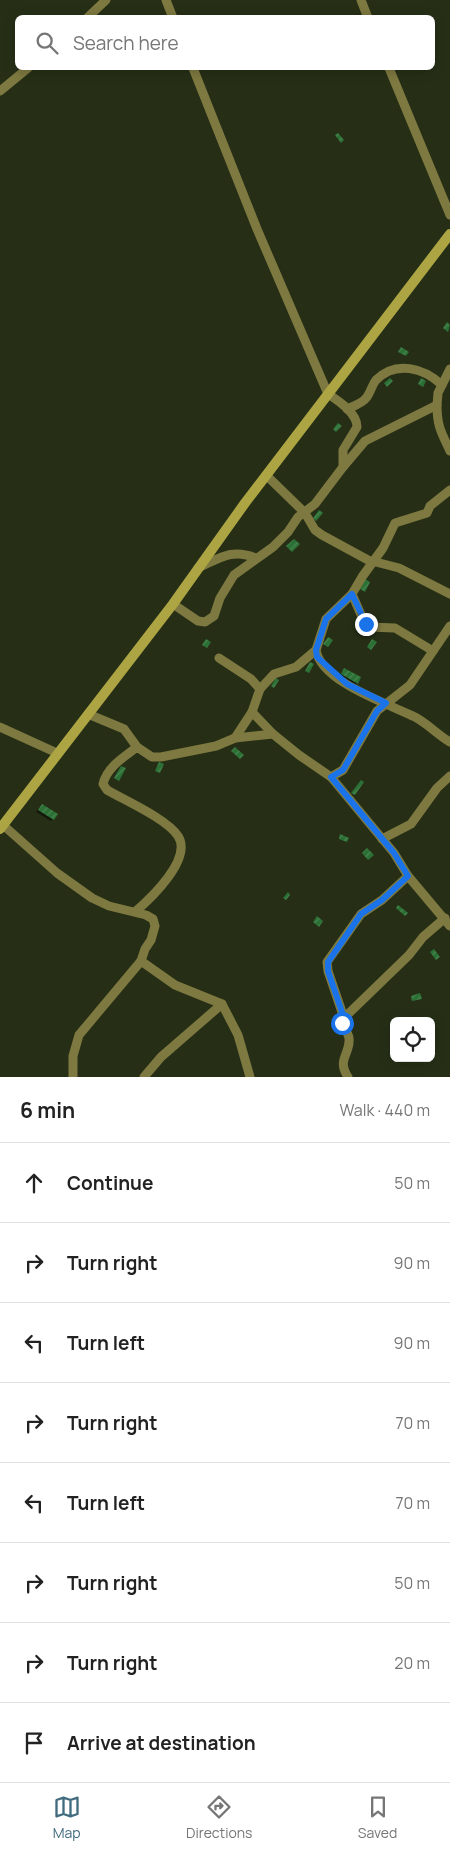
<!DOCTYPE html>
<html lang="en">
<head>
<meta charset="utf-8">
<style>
	:root { --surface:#fff; --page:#f6f6f6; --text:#222; --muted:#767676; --line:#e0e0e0; --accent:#416b7e }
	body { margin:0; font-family:Manrope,sans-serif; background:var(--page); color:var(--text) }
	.controls { position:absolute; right:15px; bottom:15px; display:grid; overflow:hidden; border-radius:8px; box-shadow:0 2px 12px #0003 }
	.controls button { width:45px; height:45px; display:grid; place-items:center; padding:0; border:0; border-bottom:1px solid var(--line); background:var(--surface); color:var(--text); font:25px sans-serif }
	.stop { position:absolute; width:15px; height:15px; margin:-11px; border:4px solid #1a73e8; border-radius:50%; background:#fff }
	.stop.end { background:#1a73e8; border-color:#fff; box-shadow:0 1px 5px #0008 }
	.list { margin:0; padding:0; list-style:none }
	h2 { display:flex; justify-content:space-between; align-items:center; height:65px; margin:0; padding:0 20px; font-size:21px }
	h2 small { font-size:16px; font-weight:400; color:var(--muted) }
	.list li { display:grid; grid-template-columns:32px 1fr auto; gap:15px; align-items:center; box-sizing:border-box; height:80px; padding:0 20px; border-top:1px solid var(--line) }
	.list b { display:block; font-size:19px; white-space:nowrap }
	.list em { font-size:16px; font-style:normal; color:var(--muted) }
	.icon { flex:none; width:28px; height:28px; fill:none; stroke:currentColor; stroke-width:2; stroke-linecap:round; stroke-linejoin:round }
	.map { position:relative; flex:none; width:450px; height:1077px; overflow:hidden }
	.search { position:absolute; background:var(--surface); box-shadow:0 2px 12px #0003; left:15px; right:15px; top:15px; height:55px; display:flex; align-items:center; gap:12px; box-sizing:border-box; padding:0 18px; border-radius:8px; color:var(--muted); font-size:19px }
	.sheet { height:705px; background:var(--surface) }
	nav { display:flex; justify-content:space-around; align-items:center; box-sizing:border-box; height:70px; border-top:1px solid var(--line); background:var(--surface); font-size:14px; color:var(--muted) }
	nav a { display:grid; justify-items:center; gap:2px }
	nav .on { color:var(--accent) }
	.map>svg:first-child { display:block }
	.shadow { fill:#0007 }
	.building { fill:url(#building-hatch) }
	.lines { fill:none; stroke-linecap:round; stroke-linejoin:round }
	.minor { stroke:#7e7940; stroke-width:9 }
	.secondary { stroke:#ada544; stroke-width:10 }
	.route { stroke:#1a73e8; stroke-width:6 }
</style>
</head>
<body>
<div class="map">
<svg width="450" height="1077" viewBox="0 0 450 1077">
	<defs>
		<pattern id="building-hatch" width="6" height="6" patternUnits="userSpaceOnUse" patternTransform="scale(1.25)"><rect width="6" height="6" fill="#2b7035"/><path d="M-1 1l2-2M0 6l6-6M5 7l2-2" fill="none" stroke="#498451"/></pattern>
	</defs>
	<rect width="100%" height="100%" fill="#262f16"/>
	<g class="shadow">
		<polygon points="342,672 357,683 354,685 340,677"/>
		<polygon points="42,805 53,819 51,821 36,812"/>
	</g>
	<g class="building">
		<polygon points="338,133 344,140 341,143 335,135"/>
		<polygon points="447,322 450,325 448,332 443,328"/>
		<polygon points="401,347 409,352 406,356 398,352"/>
		<polygon points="390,378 393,381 387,387 384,383"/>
		<polygon points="421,378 426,381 423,387 418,384"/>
		<polygon points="338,423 342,426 336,432 333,429"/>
		<polygon points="319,510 323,513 316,521 313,518"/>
		<polygon points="294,539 300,544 292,552 286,546"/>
		<polygon points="365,579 370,582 365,592 360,589"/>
		<polygon points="328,637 333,640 328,647 323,644"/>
		<polygon points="206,639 211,642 207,648 202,645"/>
		<polygon points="372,639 377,642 371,650 367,647"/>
		<polygon points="310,662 314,664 309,673 305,671"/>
		<polygon points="344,668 361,677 358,684 341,674"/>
		<polygon points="276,678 279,680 274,688 271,686"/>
		<polygon points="235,747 244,755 240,759 231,751"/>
		<polygon points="159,762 164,764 160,773 155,771"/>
		<polygon points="121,766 126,768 119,781 114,778"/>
		<polygon points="361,780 364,782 355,795 351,793"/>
		<polygon points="42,804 58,814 54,820 38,810"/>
		<polygon points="340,834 349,838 347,842 339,839"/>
		<polygon points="367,848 374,855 368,860 362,853"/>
		<polygon points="288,892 290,895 286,900 283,898"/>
		<polygon points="398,905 408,913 405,916 396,908"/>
		<polygon points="317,916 323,921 319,927 313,922"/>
		<polygon points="434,949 440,957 436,960 430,952"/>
		<polygon points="420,993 422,999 412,1001 411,996"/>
	</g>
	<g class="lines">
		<g class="minor">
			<polyline points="166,0 173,18"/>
			<polyline points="361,0 368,18"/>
			<polyline points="87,18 106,0"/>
			<polyline points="389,68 450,215"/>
			<polyline points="0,91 28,68"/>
			<path d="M437,405C437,426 441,432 450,451"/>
			<path d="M347,409C354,406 363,403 367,397C371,391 372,385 376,380C396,360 424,368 442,385"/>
			<polyline points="343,467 365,441 437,405 438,393 450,369"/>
			<polyline points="266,475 305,513 315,530 322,535 368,560 399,568 450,594"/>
			<path d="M198,568C220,558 232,548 256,558"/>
			<polyline points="352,594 362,617 369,627 395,628 433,651"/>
			<path d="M173,604L198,621L205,622L214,616L220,598L234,575L273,547L288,532L298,517L315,504L343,467V450L357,427C357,413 339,401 328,394L257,229L193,68"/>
			<path d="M316,650C321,682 389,704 415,717C428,724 438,735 450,742"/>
			<polyline points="219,658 251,679 260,689 252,712 273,734"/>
			<polyline points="260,689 274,674 296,667 316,650 326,619 352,594 362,577 383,548 395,523 427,513 430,506 450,490"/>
			<polyline points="88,714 124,729 137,747"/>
			<polyline points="0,727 57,753"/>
			<polyline points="235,738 252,712"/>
			<polyline points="331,777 343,770 377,711 410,685 450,626"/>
			<polyline points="3,825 57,873 92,898 109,906 146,915 153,919 155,926 151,940 145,949 141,961 175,985 222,1004 238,1035 250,1077"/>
			<polyline points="382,839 411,824 437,788 450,776"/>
			<path d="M135,912C150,899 193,859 178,836C167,819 126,801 107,790L103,784C107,767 124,757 137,747L152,757H161L216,746L235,738L273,734L299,755L331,777L394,853L408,876L450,926"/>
			<polyline points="344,1018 328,971 327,962 361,914 382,900 408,876"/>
			<polyline points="73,1077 73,1056 79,1035 141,961"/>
			<polyline points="144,1077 161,1057 222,1004"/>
			<path d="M348,1077C336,1059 351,1054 349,1038C348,1033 344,1027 342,1023L344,1018L409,955L423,937L445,918"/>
		</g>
		<polyline class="secondary" points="0,829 173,604 245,503 450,234"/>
	</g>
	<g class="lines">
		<polyline class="route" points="342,1023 344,1018 328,971 328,962 361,914 382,900 408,876 394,853 331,777 343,770 377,711 386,703 347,684 317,657 316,650 326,619 352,594 366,624"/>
	</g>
</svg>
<div class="controls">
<button><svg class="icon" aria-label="locate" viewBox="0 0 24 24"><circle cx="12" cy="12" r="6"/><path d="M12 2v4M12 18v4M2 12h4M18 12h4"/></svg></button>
</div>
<div class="stop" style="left:342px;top:1023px"></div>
<div class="stop end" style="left:366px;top:624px"></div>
<div class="search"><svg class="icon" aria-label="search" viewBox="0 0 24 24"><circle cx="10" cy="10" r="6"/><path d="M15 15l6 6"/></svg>Search here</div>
</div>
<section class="sheet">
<h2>6 min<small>Walk · 440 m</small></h2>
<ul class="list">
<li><svg class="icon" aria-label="ahead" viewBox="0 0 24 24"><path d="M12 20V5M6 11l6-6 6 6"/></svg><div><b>Continue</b></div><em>50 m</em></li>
<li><svg class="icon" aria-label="right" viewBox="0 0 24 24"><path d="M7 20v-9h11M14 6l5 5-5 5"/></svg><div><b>Turn right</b></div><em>90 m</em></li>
<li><svg class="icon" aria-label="left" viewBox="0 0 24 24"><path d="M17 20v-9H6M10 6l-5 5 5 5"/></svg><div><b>Turn left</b></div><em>90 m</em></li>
<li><svg class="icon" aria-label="right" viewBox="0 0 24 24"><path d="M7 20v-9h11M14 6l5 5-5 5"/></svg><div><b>Turn right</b></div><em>70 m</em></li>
<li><svg class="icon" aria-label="left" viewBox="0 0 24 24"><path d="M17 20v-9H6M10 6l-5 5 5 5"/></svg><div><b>Turn left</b></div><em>70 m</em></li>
<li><svg class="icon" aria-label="right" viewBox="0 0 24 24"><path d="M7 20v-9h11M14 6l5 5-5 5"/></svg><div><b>Turn right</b></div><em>50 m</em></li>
<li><svg class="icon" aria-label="right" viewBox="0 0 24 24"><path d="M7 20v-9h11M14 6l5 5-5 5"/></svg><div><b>Turn right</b></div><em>20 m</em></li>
<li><svg class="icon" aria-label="arrive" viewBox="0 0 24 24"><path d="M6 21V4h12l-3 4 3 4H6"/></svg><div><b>Arrive at destination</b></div></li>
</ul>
</section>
<nav>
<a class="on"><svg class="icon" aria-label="map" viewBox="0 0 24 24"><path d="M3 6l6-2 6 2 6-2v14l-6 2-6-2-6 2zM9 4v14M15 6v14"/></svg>Map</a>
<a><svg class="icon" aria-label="directions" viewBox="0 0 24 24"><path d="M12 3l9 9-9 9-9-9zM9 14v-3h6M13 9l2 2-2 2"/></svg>Directions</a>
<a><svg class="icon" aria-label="saved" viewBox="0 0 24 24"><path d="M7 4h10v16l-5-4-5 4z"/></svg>Saved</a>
</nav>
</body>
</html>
